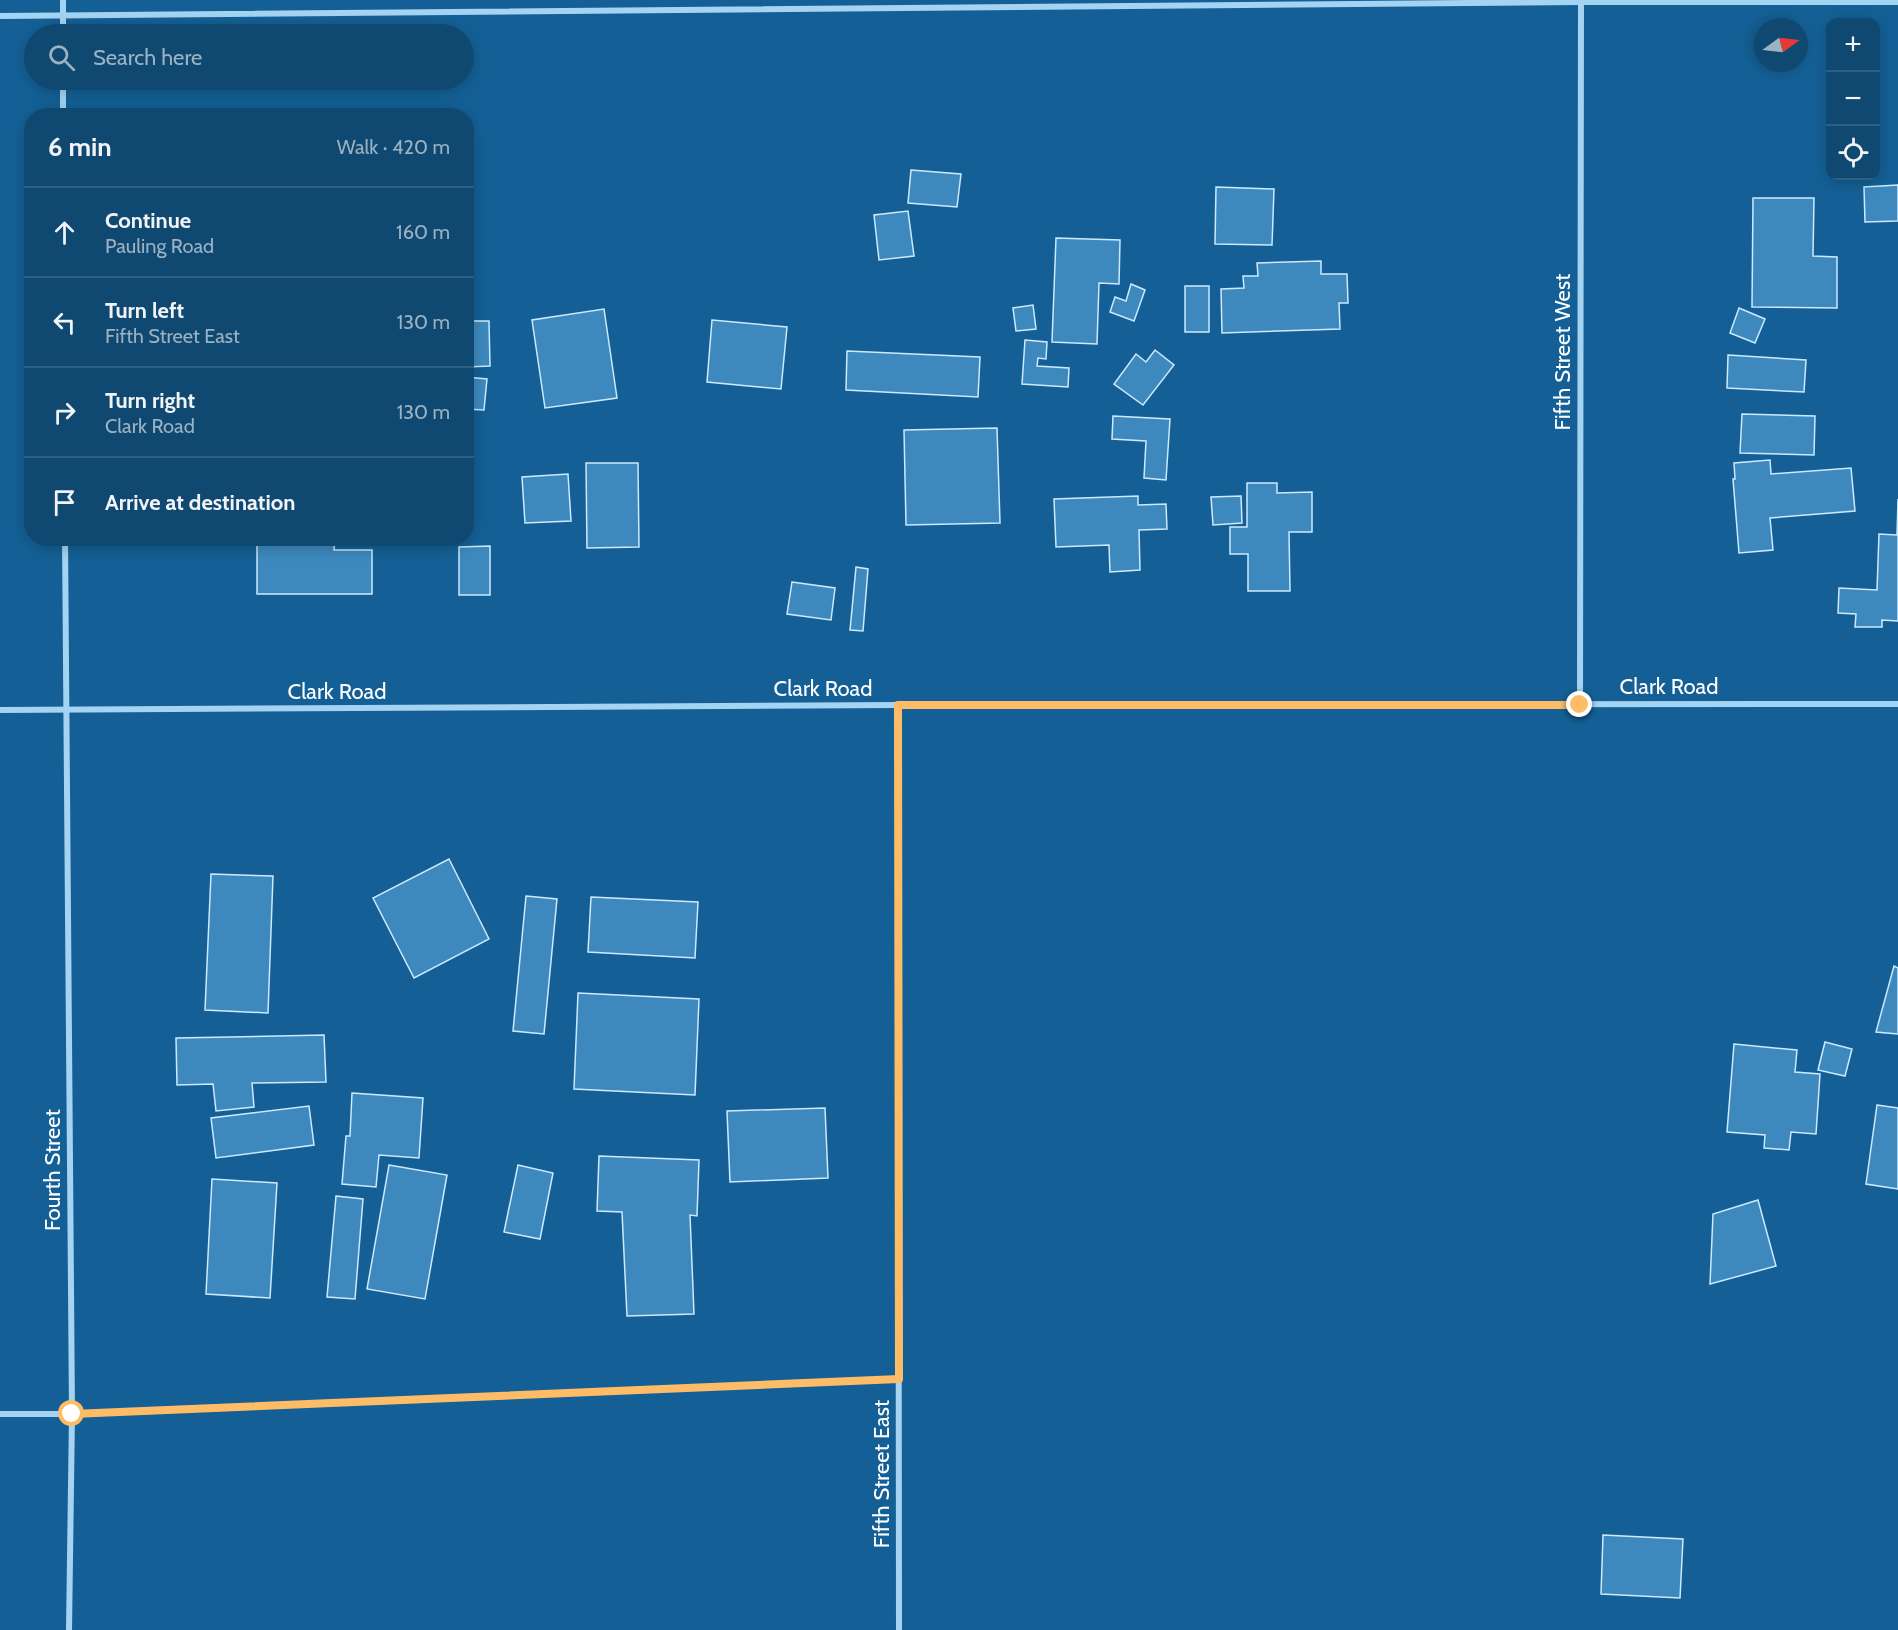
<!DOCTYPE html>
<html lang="en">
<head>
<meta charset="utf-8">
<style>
	:root { --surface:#0f4870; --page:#184f75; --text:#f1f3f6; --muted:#9bb2c3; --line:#2f6083 }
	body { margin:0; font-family:Cabin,sans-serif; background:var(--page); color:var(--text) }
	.controls { position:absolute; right:18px; top:18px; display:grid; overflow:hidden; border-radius:12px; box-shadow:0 3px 15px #0003 }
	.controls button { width:54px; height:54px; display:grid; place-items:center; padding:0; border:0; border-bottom:2px solid var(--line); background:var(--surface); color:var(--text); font:30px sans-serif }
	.compass { position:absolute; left:1754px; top:18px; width:54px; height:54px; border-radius:50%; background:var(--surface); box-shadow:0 3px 15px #0003; rotate:75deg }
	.stop { position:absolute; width:18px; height:18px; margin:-14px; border:4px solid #ffbc66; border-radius:50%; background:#fff }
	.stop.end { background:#ffbc66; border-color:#fff; box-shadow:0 2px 6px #0008 }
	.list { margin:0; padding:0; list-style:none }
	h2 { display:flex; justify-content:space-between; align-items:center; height:78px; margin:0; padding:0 24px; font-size:26px }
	h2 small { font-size:20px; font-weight:400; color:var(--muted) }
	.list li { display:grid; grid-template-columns:39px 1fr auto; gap:18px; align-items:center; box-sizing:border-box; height:90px; padding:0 24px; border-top:2px solid var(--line) }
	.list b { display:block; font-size:22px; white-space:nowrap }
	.list p { margin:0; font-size:20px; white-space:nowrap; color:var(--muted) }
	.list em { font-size:20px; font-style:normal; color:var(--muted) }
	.icon { flex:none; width:33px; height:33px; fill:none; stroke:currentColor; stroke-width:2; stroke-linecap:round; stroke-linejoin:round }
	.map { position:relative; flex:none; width:1898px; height:1630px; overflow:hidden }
	.search { position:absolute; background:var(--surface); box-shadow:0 3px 15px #0003; left:24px; top:24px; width:450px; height:66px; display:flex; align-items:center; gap:15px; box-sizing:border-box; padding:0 21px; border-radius:33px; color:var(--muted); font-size:22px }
	.panel { position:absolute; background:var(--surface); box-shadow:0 3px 15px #0003; left:24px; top:108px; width:450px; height:438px; border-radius:24px }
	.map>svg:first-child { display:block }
	.building { fill:#3d89be; stroke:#cce9fd; stroke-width:1.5 }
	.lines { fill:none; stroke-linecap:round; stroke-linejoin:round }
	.minor { stroke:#a5d3f2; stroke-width:6 }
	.route { stroke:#ffbc66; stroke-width:8 }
	.labels { text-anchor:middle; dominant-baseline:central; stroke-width:4.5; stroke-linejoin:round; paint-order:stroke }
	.street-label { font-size:22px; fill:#fff; stroke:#146096 }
</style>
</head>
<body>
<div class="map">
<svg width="1898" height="1630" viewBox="0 0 1898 1630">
	<rect width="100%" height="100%" fill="#146096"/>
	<g class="building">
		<polygon points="911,170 961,174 957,207 908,203"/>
		<polygon points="1898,185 1898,221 1865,222 1864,187"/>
		<polygon points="1216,187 1274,189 1272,245 1215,244"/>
		<polygon points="1753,198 1814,198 1813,256 1837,257 1837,308 1752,307"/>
		<polygon points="908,211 914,256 879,260 874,215"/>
		<polygon points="1056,238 1120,240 1119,284 1099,283 1097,344 1052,342"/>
		<polygon points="1321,261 1321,274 1347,274 1348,303 1339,303 1340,329 1222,333 1221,289 1244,288 1243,276 1258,276 1257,263"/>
		<polygon points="1131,284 1145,290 1134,321 1110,312 1115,297 1126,301"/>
		<rect x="1185" y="286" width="24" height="46"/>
		<polygon points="1033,305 1036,329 1016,331 1013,308"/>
		<polygon points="1739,308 1765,319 1755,343 1730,333"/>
		<polygon points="604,309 617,398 545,408 532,320"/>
		<polygon points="712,320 787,327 781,389 707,382"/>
		<polygon points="466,321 489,321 490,366 466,367"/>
		<polygon points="1025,340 1047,342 1046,359 1038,358 1037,366 1069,368 1068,387 1022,384"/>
		<polygon points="1155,350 1174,365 1143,405 1114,384 1136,354 1146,362"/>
		<polygon points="847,351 980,357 978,397 846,390"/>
		<polygon points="1728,355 1806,360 1804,392 1727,388"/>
		<polygon points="466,377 487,379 484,410 466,409"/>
		<polygon points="1742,414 1815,416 1814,455 1740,453"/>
		<polygon points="1113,416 1170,419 1166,480 1144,478 1146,441 1112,439"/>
		<polygon points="997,428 1000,523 906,525 904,430"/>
		<polygon points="1770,460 1771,474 1851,468 1855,511 1770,518 1773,550 1739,553 1733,479 1735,479 1734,463"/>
		<polygon points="586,463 638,463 639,547 587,548"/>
		<polygon points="568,474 571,521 525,523 522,477"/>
		<polygon points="1247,483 1277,483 1277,493 1312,492 1312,532 1289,532 1290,591 1248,591 1248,554 1230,554 1230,527 1247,527"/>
		<polygon points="1138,496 1138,505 1166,504 1167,529 1139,530 1140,570 1110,572 1109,545 1056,547 1054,499"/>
		<polygon points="1241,496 1242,523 1213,525 1211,497"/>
		<polygon points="1898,499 1898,621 1882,620 1882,627 1855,627 1856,614 1838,613 1839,588 1877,590 1879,534 1897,535"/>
		<polygon points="257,538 335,538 334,550 372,550 372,594 257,594"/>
		<polygon points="490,546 490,595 459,595 459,547"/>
		<polygon points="856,567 868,569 863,631 850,630"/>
		<polygon points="792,582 835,588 831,620 787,614"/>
		<polygon points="449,859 489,939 414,978 373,898"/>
		<polygon points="211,874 273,876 268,1013 205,1010"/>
		<polygon points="526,896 557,899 544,1034 513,1031"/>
		<polygon points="591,897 698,902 695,958 588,952"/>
		<polygon points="1894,966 1898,968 1898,1034 1876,1032"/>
		<polygon points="578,993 699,999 695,1095 574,1089"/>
		<polygon points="324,1035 326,1082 252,1083 254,1107 216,1111 213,1084 177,1085 176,1038"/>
		<polygon points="1825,1042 1852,1049 1845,1076 1818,1070"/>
		<polygon points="1734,1044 1797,1050 1795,1072 1820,1074 1816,1134 1791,1132 1789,1150 1764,1148 1765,1135 1727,1132"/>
		<polygon points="352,1093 423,1098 419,1158 379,1155 376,1187 342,1184 346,1136 350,1136"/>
		<polygon points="1877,1105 1898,1108 1898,1189 1866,1184"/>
		<polygon points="309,1106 314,1145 216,1158 211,1118"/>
		<polygon points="825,1108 828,1178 730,1182 727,1111"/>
		<polygon points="599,1156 699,1160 697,1216 690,1215 694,1314 627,1316 622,1212 597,1211"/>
		<polygon points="389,1165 447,1175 425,1299 367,1289"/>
		<polygon points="518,1165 553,1173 540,1239 504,1232"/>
		<polygon points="212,1179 277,1183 270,1298 206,1294"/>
		<polygon points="336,1196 363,1199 355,1299 327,1297"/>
		<polygon points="1758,1200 1776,1266 1710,1284 1713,1214"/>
		<polygon points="1603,1535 1683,1539 1680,1598 1601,1594"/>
	</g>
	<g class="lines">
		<g class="minor">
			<polyline points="63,0 63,34"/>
			<polyline points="0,16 1581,2 1898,2"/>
			<polyline points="63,80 63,116"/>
			<polyline points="65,538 72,1414 69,1630"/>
			<polyline points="898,705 899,1630"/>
			<polyline points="1580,705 1581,1"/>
			<polyline points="0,710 898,705 1898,704"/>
			<polyline points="0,1414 72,1414 899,1379"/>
		</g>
	</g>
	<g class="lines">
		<polyline class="route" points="72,1414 899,1379 898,705 1580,705"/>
	</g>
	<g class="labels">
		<g class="street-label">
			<text transform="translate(1562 352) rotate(-90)">Fifth Street West</text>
			<text x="1669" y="686">Clark Road</text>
			<text x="823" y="688">Clark Road</text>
			<text x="337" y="691">Clark Road</text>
			<text transform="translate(52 1170) rotate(-90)">Fourth Street</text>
			<text transform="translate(881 1474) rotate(-90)">Fifth Street East</text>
		</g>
	</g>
</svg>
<div class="controls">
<button>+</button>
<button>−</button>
<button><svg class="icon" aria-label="locate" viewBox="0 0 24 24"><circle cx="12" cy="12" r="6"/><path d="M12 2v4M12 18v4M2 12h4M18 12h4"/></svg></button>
</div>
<svg class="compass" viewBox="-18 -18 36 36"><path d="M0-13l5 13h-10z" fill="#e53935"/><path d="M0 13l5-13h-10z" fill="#9bb2c3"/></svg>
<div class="stop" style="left:72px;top:1414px"></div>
<div class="stop end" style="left:1580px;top:705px"></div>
<div class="search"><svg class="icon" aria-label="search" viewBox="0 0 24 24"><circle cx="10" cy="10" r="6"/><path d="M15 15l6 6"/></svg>Search here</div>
<section class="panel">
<h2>6 min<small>Walk · 420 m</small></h2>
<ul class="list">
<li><svg class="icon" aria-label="ahead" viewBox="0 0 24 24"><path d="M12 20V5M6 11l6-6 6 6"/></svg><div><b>Continue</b><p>Pauling Road</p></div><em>160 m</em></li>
<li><svg class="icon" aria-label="left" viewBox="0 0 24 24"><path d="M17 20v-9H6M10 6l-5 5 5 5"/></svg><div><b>Turn left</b><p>Fifth Street East</p></div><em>130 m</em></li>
<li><svg class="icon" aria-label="right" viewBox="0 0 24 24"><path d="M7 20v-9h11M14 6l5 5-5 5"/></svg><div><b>Turn right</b><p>Clark Road</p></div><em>130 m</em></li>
<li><svg class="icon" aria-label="arrive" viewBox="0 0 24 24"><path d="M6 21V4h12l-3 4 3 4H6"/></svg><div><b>Arrive at destination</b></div></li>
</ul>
</section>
</div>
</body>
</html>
